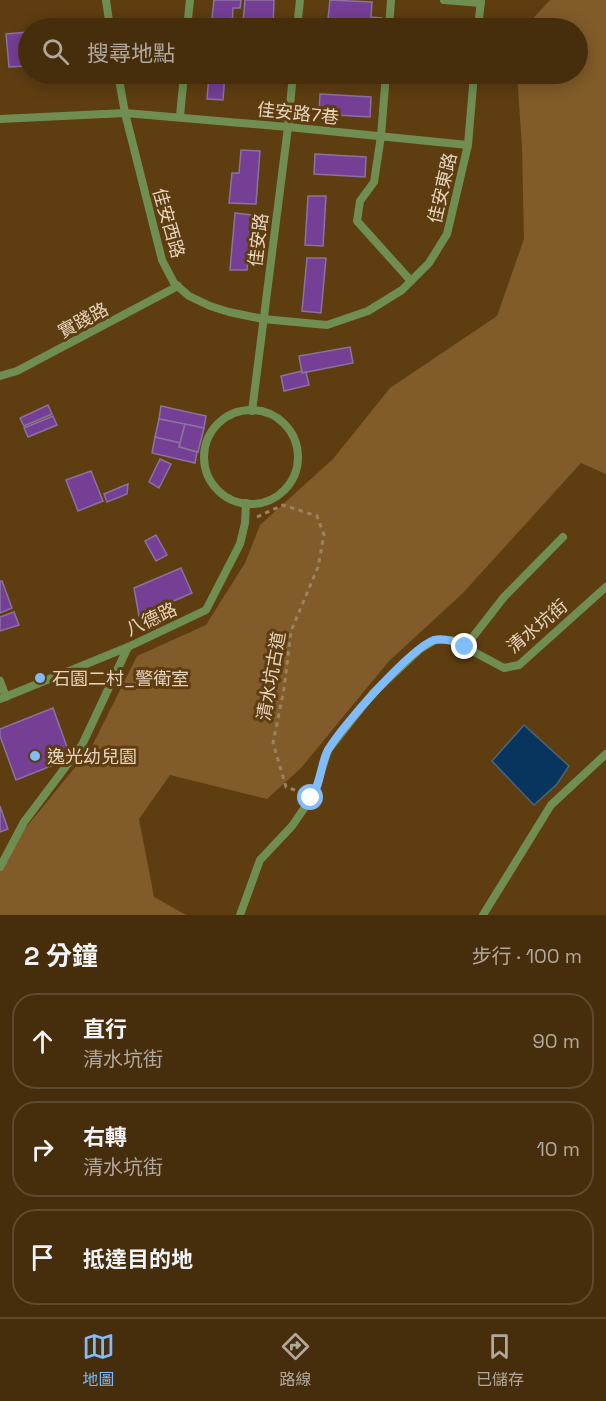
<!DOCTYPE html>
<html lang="zh-TW">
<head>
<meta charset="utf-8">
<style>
	:root { --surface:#462e0d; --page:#4d3616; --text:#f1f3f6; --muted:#b0a89d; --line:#5e4a2e; --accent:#81bcfa }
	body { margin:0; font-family:"Space Grotesk","Noto Sans TC",sans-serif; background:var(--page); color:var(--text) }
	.stop { position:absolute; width:18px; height:18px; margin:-14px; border:4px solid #81bcfa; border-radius:50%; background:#fff }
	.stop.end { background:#81bcfa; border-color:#fff; box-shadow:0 2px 6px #0008 }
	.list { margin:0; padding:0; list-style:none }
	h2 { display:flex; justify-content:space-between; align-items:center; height:78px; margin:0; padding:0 24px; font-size:26px }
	h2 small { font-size:20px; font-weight:400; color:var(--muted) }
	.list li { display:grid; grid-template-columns:39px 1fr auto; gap:18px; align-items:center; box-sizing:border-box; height:96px; margin:0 12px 12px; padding:0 12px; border:2px solid var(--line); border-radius:24px }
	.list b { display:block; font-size:22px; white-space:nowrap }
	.list p { margin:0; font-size:20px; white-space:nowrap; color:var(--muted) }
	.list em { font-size:20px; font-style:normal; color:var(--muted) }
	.icon { flex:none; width:33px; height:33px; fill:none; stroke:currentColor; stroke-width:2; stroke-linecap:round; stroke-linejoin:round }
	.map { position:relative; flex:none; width:606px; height:915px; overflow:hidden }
	.search { position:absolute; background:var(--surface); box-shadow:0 3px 15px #0003; left:18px; right:18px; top:18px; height:66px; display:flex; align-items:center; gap:15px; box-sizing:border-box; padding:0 21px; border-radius:33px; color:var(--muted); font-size:22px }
	.sheet { height:402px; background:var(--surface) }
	nav { display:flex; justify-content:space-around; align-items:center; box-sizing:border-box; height:84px; border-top:2px solid var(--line); background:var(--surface); font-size:16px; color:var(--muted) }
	nav a { display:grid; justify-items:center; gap:3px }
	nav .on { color:var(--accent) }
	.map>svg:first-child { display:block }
	.green { fill:#815b2a }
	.water { fill:#07355d; stroke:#4a657a; stroke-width:1.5 }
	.building { fill:#753f96; stroke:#8c72a0; stroke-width:1.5 }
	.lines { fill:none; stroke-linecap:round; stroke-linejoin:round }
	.path { stroke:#9d8260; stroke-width:3; stroke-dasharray:4.5 4.5; stroke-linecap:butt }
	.service { stroke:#708e52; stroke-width:8 }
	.route { stroke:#81bcfa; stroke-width:8 }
	.poi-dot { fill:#81bcfa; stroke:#5e3d11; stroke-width:2 }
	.labels { text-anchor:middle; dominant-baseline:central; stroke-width:6; stroke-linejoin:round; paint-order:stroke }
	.street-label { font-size:18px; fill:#e7d4be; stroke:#5e3d11 }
	.poi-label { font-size:18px; fill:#e7d4be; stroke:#5e3d11; text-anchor:start }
</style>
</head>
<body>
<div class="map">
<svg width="606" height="915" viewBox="0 0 606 915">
	<rect width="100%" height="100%" fill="#5e3d11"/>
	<polygon class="green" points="550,0 606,0 606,474 581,463 462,594 389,661 301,768 267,799 170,775 139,819 154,897 186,915 0,915 0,859 91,748 137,656 206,625 245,563 260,525 333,459 390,388 497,316 524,239 522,147 517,74 578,74 578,28 524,28"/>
	<polygon class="water" points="524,725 569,766 557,784 534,805 492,761"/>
	<g class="building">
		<polygon points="214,0 241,0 240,8 233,8 232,27 239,27 239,28 211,28"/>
		<polygon points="245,0 274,0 273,28 246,28 246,23 243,23"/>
		<polygon points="330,0 372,2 371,17 382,18 381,28 327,28"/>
		<polygon points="28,32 28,66 9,67 6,34"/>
		<polygon points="209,74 225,74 223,100 207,99"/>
		<polygon points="320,94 371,97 370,117 319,114"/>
		<polygon points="241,150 260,151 256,204 229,203 232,173 239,173"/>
		<polygon points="315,154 366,157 365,177 314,174"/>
		<polygon points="308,196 326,196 323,246 305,245"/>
		<polygon points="235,213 252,215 252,220 265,221 265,230 251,229 247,270 230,270"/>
		<polygon points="307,258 326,258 321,313 302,311"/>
		<polygon points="350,347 353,363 302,373 299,356"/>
		<polygon points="302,371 302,373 306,372 309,385 284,391 281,376"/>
		<polygon points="48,405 52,414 24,426 20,418"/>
		<polygon points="161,406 206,416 204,428 159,419"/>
		<polygon points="53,416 57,425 28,437 24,428"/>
		<polygon points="159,419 185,424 180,443 155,437"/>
		<polygon points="185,424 204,428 198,452 179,447"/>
		<polygon points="155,437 180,443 179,447 197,452 195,463 152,453"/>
		<polygon points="160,459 171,464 159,488 149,482"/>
		<polygon points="91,471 103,501 78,511 66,480"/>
		<polygon points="128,484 127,494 107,502 104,494"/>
		<polygon points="156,535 167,555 156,561 145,541"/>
		<polygon points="181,568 192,593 139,616 134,588"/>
		<polygon points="0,581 2,581 12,608 0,613"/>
		<polygon points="14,612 19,625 0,631 0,617"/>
		<polygon points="53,708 71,758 16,780 0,736 0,729"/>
		<polygon points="0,806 8,829 0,832"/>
	</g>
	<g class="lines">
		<polyline class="path" points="257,517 283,505 317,516 324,535 318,567 291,631 284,689 273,743 286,787 304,793"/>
		<g class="service">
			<polyline points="106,0 110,28"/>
			<polyline points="444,0 481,3"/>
			<polyline points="187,28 190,0"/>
			<polyline points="297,28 300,0"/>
			<polyline points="389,28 391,0"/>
			<polyline points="478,28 481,0"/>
			<polyline points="118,74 125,113 162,260 174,283 189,296 210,306 229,312 263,319 327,325 368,311 402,290 429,263 447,234 468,145 474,74"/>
			<polyline points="386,74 381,136 374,182 360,201 357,221 411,281"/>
			<polyline points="180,116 184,74"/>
			<polyline points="0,119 125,113 288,127 468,145"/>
			<polyline points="0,376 17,371 178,286"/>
			<circle cx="251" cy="457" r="47"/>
			<polyline points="252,411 288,127 293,74"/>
			<polyline points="465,647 504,597 563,537"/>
			<polyline points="0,681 6,697"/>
			<polyline points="0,699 128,647 206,610 240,544 245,523 246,503"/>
			<polyline points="0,867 24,822 82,745 128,647"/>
			<polyline points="240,915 260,860 292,826 314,794 328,750 373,693 420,649 435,640 452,640 504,668 519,665 606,587"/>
			<polyline points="483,915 551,805 606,754"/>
		</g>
	</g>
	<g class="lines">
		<path class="route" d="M311,798C321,785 320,765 328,750C340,728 411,648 434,640C445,637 456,642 465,647"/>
	</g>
	<g class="poi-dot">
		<circle cx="40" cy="678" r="6"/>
		<circle cx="35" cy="756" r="6"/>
	</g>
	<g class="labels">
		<g class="street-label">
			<text transform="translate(298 113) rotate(6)">佳安路7巷</text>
			<text transform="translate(442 188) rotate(-77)">佳安東路</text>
			<text transform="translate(169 223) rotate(74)">佳安西路</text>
			<text transform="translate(258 240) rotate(-83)">佳安路</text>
			<text transform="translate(83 320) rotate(-28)">實踐路</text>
			<text transform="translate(151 619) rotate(-25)">八德路</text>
			<text transform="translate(537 626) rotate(-40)">清水坑街</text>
			<text transform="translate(271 676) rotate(-80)">清水坑古道</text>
		</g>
		<g class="poi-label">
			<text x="52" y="678">石園二村_警衛室</text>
			<text x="47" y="756">逸光幼兒園</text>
		</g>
	</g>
</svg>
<div class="stop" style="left:311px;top:798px"></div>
<div class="stop end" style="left:465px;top:647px"></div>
<div class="search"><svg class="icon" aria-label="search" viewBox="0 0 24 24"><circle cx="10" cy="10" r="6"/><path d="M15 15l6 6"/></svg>搜尋地點</div>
</div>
<section class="sheet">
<h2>2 分鐘<small>步行 · 100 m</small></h2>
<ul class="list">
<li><svg class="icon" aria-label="ahead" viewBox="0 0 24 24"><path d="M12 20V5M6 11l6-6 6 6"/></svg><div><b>直行</b><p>清水坑街</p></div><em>90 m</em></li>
<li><svg class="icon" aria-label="right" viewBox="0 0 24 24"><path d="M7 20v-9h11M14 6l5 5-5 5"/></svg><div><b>右轉</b><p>清水坑街</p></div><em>10 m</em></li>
<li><svg class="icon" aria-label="arrive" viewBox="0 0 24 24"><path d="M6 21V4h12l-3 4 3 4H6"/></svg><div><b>抵達目的地</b></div></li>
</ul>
</section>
<nav>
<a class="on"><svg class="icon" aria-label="map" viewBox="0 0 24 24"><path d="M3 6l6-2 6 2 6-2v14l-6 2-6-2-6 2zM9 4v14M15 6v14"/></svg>地圖</a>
<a><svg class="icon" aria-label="directions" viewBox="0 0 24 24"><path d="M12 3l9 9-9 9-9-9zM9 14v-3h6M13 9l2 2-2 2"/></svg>路線</a>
<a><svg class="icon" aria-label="saved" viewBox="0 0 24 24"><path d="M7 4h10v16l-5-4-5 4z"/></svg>已儲存</a>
</nav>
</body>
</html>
